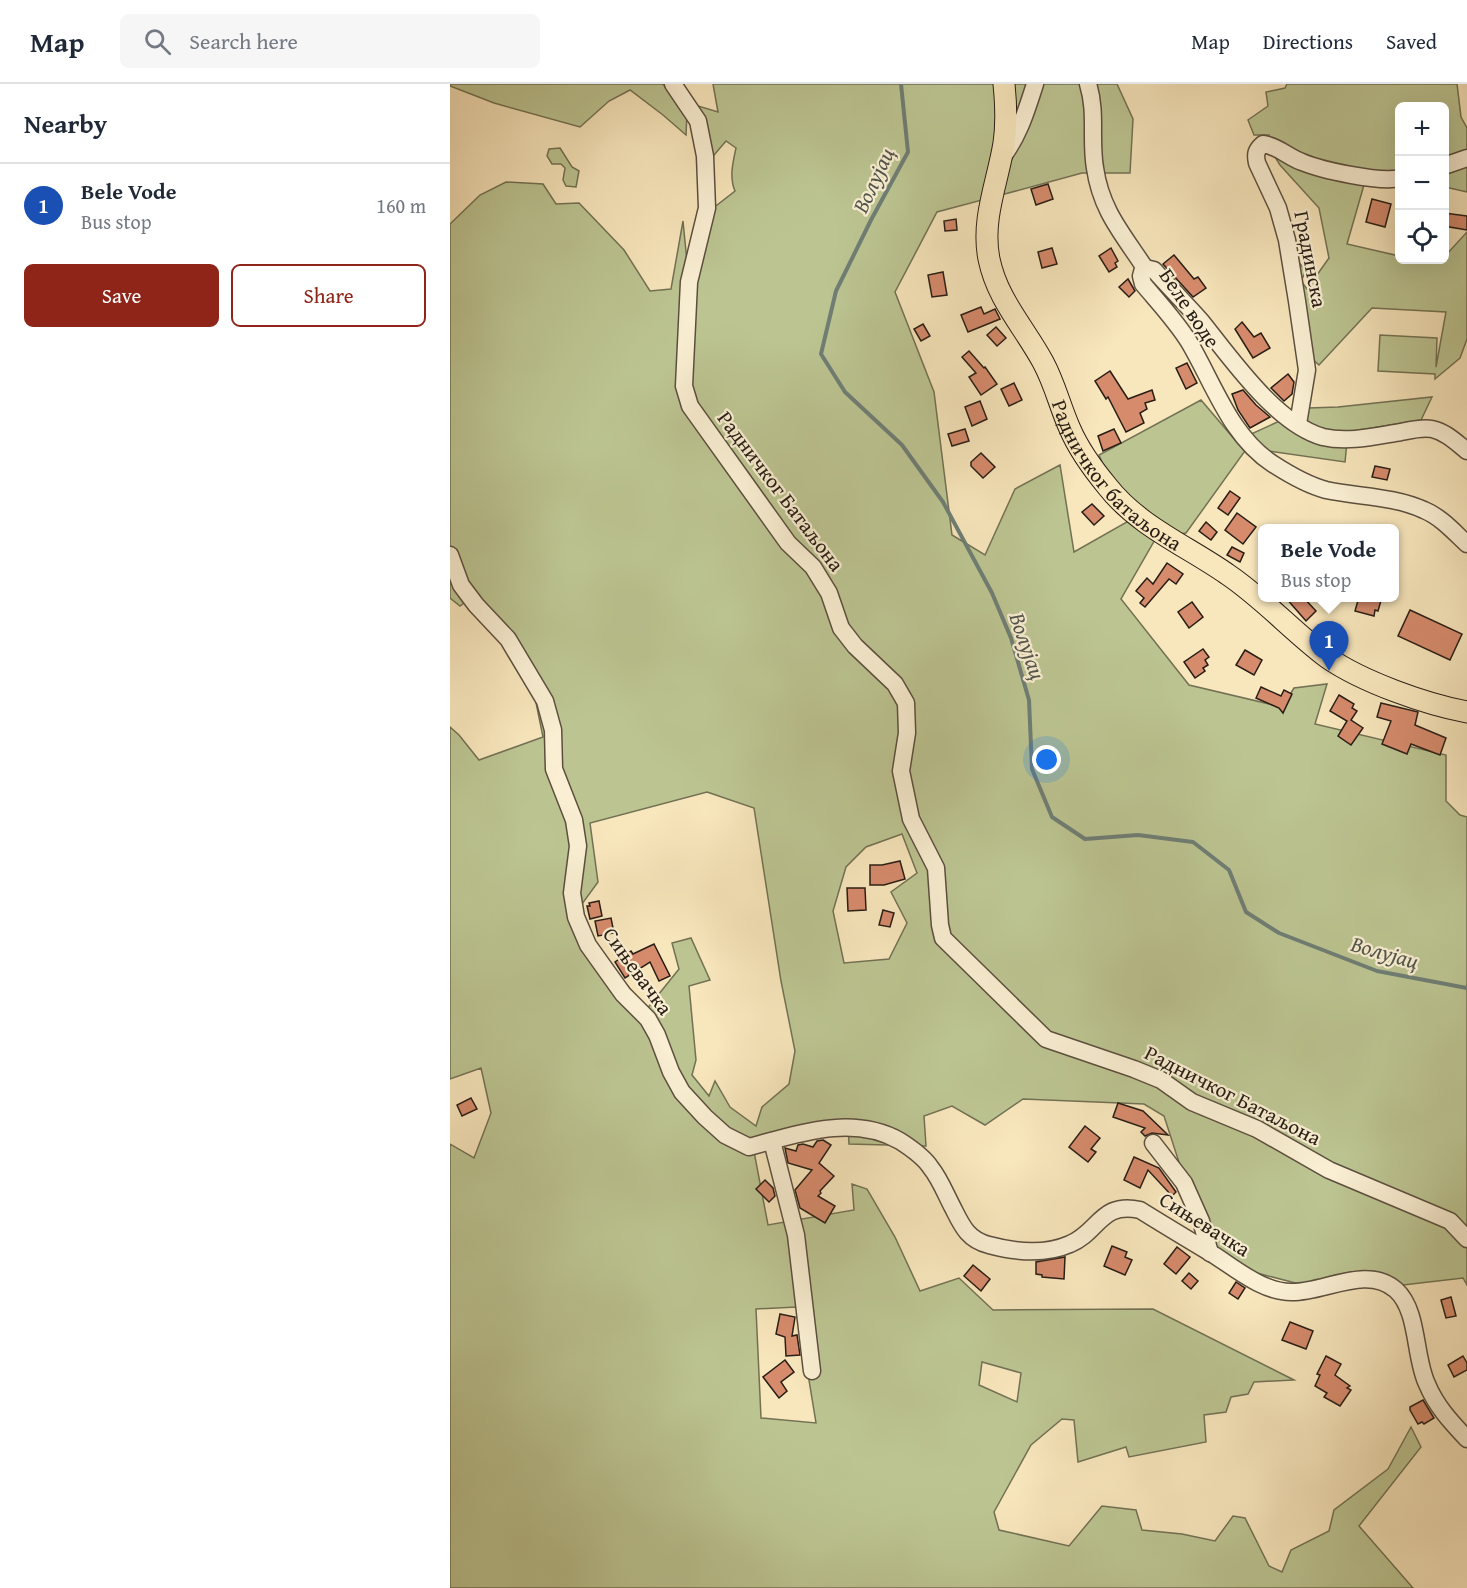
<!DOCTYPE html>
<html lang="en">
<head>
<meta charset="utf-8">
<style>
	:root { --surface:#fff; --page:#f6f6f7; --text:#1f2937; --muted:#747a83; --line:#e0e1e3; --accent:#8f2418 }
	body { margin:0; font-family:"Gentium Book Plus",serif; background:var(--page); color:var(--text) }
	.controls { position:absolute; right:18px; top:18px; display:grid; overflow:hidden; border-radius:9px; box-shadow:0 6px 24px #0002 }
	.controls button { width:54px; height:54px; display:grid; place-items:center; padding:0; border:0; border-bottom:2px solid var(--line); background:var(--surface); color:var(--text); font:30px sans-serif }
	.you { position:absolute; left:597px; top:676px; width:21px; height:21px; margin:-15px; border:4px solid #fff; border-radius:50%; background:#1a73e8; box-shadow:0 0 0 9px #1a73e833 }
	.badge { display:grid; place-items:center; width:39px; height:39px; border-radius:50%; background:var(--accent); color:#fff; font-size:20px; font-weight:700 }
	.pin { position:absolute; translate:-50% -50px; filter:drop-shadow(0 2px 3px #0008) }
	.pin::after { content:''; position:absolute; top:32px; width:21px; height:18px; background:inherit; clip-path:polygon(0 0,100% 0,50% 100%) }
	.popup { position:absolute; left:808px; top:440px; width:141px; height:78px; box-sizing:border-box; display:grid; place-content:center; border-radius:9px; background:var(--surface); filter:drop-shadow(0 2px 4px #0005); font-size:20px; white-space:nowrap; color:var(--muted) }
	.popup b { font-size:22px; color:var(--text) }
	.popup::after { content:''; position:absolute; left:50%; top:100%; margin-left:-12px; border:12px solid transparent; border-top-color:var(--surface) }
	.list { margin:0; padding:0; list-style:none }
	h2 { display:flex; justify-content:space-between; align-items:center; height:78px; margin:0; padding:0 24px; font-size:26px }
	h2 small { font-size:20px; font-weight:400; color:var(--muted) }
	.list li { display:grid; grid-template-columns:39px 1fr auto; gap:18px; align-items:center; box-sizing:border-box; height:84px; padding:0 24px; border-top:2px solid var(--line) }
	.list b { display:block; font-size:22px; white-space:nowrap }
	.list p { margin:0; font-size:20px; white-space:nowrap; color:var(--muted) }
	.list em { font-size:20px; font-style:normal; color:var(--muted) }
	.actions { display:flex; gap:12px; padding:18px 24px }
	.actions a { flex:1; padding:14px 0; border:2px solid var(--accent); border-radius:9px; text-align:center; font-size:21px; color:var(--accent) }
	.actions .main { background:var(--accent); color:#fff }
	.icon { flex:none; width:33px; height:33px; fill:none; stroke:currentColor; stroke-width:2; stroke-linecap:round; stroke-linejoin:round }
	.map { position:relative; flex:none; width:1017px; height:1504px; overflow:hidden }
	header { display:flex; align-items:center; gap:36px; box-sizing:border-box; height:84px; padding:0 30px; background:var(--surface); border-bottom:2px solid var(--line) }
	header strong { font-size:28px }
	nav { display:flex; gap:33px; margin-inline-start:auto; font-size:21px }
	.search { width:420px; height:54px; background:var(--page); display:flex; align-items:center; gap:15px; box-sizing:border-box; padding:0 21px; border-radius:9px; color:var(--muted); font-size:22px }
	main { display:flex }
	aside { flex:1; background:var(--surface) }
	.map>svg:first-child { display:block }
	.green { fill:#bcc592; stroke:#727154; stroke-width:1.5; fill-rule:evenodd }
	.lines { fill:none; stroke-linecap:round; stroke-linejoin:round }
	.stream { stroke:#6f7e75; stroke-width:4 }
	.building { fill:#d68b6c; stroke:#281d15; stroke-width:1.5 }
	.minor-casing { stroke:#5c4f3f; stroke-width:19 }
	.major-casing { stroke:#281d15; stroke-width:23 }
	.minor { stroke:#faefd3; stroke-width:16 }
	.major { stroke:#f8e6bc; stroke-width:21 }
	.labels { text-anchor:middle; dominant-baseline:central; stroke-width:4.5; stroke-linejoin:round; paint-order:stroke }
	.street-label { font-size:21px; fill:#281d15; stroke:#faefd3 }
	.water-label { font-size:22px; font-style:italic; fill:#51564d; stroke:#faefd3 }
</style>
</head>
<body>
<header>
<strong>Map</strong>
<div class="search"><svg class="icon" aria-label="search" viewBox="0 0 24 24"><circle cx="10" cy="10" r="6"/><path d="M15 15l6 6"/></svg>Search here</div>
<nav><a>Map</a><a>Directions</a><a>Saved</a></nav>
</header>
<main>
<aside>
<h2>Nearby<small></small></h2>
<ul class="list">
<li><span class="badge" style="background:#1a4fb4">1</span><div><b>Bele Vode</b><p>Bus stop</p></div><em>160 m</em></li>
</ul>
<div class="actions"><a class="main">Save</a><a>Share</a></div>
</aside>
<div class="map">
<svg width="1017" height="1504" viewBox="0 0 1017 1504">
	<rect width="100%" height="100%" fill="#f8e6bc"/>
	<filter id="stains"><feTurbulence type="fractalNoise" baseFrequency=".00333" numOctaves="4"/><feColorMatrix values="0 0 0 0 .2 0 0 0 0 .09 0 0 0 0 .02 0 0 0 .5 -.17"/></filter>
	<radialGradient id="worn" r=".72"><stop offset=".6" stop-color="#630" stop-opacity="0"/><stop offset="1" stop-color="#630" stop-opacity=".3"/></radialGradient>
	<g class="green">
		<polygon points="0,0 212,0 216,2 237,28 236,51 213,31 180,6 159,17 130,43 44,19 0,2"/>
		<path d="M263,0H546L549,51L536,115L487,128L445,208L484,308L502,451L535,471L565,405L610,381L624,468L677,438L649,371L751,316L786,357L858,324L888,323L982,313L971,336L898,348L895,378L797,364L736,449L706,454L671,515L739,601L832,623L844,604L877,600L865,640L996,671V717L1010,731L1017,733V1201L1013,1194L953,1201H853L761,1177L714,1032L694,1020L573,1015L535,1041L502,1022L474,1032L476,1062L399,1060L398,1038L302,1057L318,1141L404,1126L402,1100L417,1105L445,1153L470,1207L509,1194L543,1226L703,1225L844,1296L804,1298L798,1310L781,1313L776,1328L754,1331L756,1358L679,1373L676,1363L628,1378L624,1336L612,1335L581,1361L544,1428L549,1446L619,1462L652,1422L686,1426L692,1446L732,1450L765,1457L783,1432L795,1434L819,1482L832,1488L841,1466L879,1447L884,1426L938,1385L961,1343L971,1363L909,1442L963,1504H0V1060L24,1074L41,1029L31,984L0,995V643L9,651L29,676L93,653L78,579L25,511L10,522L0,514V140L30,111L56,98L93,100L106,120L129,119L174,166L200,207L221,205L233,137L237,178L262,125L285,107C279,93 283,78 286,64L276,57L259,77L245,21L268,28ZM257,708L304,724L331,897L345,967L339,1000L312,1023L306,1042L280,1023L265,997L259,1012L242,991L246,976L239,902L260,896L241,854L222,859L229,885L196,926L140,852L129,824L148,798L140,739ZM452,750L467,789L441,808L457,839L439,875L394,879L383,827L396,783L416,763ZM347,1223L366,1339L311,1334L306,1225ZM532,1278L571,1289L567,1318L529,1301Z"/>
		<polygon points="559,0 667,0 683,35 680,89 632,89 551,111"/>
		<polygon points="837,0 1007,0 1011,33 1017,44 1017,108 995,103 994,22 950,22 949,94 918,87 897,160 949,172 950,176 969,176 988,179 991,176 994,176 995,172 1017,148 1017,255 1010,274 985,295 985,290 928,287 930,251 987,254 986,283 996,228 922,224 869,281 861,274 847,176 856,187 851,197 857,205 879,174 869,124 830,81 825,73 819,51 804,51 798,36 818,22 816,8 835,4"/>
		<polygon points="110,64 122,83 129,87 126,103 116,102 113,96 115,84 111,80 102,80 97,72 99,65"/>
	</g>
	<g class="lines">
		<polyline class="stream" points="451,0 458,68 421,136 386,207 371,270 395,308 452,361 493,418 542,509 561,554 579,616 582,685 602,733 635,755 688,751 743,758 779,786 796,828 829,849 927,887 1017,904"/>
	</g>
	<g class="building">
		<polygon points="598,100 603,115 586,121 581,105"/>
		<polygon points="922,115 941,120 935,143 916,138"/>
		<polygon points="994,129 1017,132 1017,146 994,142"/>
		<polygon points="506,135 507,146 495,147 494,137"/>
		<polygon points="602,164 607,180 592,184 588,168"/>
		<polygon points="661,164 668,177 665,179 667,183 659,188 649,172"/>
		<polygon points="724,171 744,195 748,193 756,204 743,213 713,180"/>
		<polygon points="493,188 497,211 482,213 478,191"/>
		<polygon points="678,195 685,207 679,213 669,203"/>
		<polygon points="531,223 534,230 545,225 550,235 518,248 511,231"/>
		<polygon points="792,238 804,253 811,249 820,264 803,274 785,245"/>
		<polygon points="473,240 480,252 471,257 464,245"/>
		<polygon points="546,243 556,254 547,262 537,251"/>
		<polygon points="519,267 534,284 535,283 547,300 531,311 519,293 526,289 512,273"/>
		<polygon points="737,279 747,299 736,305 726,284"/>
		<polygon points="660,287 678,315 702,306 705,316 695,319 697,325 690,329 694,339 676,348 658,313 656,315 645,297"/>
		<polygon points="838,290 844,298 842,310 834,317 821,304"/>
		<polygon points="564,299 572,316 559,322 551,305"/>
		<polygon points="793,306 806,321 820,333 800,344 788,326 782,310"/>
		<polygon points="530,317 537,335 522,342 515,323"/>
		<polygon points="515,345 519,357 502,362 498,350"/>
		<polygon points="664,345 671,359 653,367 648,352"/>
		<polygon points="531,369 545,383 533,394 521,382 521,378"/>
		<polygon points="925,382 940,385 937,396 922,393"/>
		<polygon points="780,407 790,414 778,431 768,424"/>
		<polygon points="642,420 654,432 644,441 632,428"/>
		<polygon points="787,429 806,443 793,460 775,446"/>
		<polygon points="756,438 767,448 761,456 749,447"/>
		<polygon points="782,463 794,469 790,478 777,471"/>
		<polygon points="717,479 733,490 726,500 719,495 695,523 690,519 694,514 686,507 697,494 703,500"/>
		<polygon points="835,513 853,513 866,527 856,537"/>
		<polygon points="909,513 932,513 928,527 925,526 924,532 905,527"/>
		<polygon points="742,518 753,533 739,544 728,528"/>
		<polygon points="960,526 1012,550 1000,576 948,552"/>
		<polygon points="753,565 759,573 755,576 758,581 753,584 755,587 745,594 734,578"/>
		<polygon points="795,566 812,576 804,591 786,581"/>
		<polygon points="811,603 831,612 834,606 842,610 833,629 829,624 806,614"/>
		<polygon points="889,611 904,620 902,624 907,627 901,636 913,644 901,661 888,652 897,637 880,627"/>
		<polygon points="931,619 968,628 965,641 996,654 990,671 961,660 957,670 932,660 941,637 927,633"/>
		<polygon points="450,777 455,795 434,801 420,801 420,781 432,781"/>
		<polygon points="397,804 415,804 416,826 398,827"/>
		<polygon points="149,817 152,832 140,835 137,822 140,822 139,819"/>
		<polygon points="433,826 444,829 440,843 429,841"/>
		<polygon points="161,834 164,849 148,852 145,837"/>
		<polygon points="204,860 220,892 209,897 200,878 175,894 165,878 181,867 183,870"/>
		<polygon points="21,1014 27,1025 12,1032 7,1021"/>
		<polygon points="668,1019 693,1027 718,1051 702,1049 695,1052 691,1048 695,1044 663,1033"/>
		<polygon points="635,1042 650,1054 641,1065 646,1068 638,1078 619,1063"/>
		<polygon points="373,1056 381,1061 369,1079 384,1092 370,1107 371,1109 368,1112 385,1122 375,1139 350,1124 345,1106 362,1086 338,1079 335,1064 346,1067 348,1061 353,1060 363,1063 367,1057"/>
		<polygon points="684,1073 709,1084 726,1108 722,1112 698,1086 690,1104 674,1096"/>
		<polygon points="315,1096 323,1104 325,1112 319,1118 306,1105"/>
		<polygon points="662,1162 677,1168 675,1173 682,1176 675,1191 654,1182"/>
		<polygon points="727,1163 740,1173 726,1190 714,1180"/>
		<polygon points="615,1173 614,1195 592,1193 592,1191 586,1190 586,1178"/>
		<polygon points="523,1181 540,1195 531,1207 514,1192"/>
		<polygon points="739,1189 748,1197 741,1205 732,1197"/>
		<polygon points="786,1198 795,1204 788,1215 779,1209"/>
		<polygon points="1001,1213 1006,1232 996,1234 991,1216"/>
		<polygon points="330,1230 345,1233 342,1252 347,1251 350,1271 336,1272 335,1253 326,1250"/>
		<polygon points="840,1238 863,1247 856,1265 832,1256"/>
		<polygon points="876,1272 891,1280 885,1291 900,1302 897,1304 901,1306 890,1322 874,1313 877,1309 865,1302 870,1291 867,1290"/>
		<polygon points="1013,1272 1017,1279 1017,1286 1004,1293 998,1281"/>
		<polygon points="335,1276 344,1288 331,1298 337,1307 329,1314 313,1293"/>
		<polygon points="973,1316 984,1334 974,1340 972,1338 968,1340 960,1326 960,1323"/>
	</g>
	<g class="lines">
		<g class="minor-casing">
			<g id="minor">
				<polyline points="223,0 248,37 255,72 257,124 239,198 234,302 240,322 338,459 363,483 379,509 391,544 405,562 445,600 456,619 457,649 451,687 461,735 486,784 490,841 493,854 596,955 684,985 711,996 742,1018 807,1045 879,1086 1000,1137 1017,1155"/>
				<path d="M638,0C647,28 640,56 645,84C651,126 672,149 695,184"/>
				<path d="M551,75C569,52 576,28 585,0"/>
				<polyline points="994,82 1017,74"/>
				<path d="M848,340L857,286L847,217L837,156L828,124L807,79C805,70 806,66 813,60C828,62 838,73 852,78C871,86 930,99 950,94"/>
				<path d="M1017,367C1007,359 996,348 982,345C972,343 961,346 951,348C926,352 898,359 873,353C826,340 780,273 751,237C736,220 719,203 704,186L695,184L693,185L691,192L693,200C709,219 726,237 739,258C764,300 780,352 823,380C840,391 857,401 876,406C909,413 943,412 974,426C991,433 1004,448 1017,460"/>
				<path d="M0,471L11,501L26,521L58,555L95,617L103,646L104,685L124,736L128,762L122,809L126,833L138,861L173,910L198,935L207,951L221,988L232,1008L255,1033L275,1051L299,1063C348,1050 402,1030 450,1057C461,1064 474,1073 481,1084C490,1095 496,1111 503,1124C512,1142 518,1156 539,1161C565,1168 595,1171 620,1160C649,1148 651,1117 690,1126C714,1141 739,1156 764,1171C786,1185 813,1208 841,1208C874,1209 917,1180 946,1206C969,1227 964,1273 977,1300C986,1322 1001,1338 1017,1355"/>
				<polyline points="322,1057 346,1151 362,1287"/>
				<polyline points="703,1059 734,1099 751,1137 760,1169"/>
			</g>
		</g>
		<g class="major-casing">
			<g id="major">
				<path id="s1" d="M554,0C556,20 557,39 554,59C548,97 531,135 539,175C547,215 574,243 593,278C605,300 610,323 620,345C629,366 643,385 657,402C688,442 737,462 777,490C813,514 843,548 878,574C913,598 975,620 1017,628"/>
			</g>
		</g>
		<use href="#minor" class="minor"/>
		<use href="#major" class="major"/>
	</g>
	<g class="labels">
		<g class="street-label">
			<text transform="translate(861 175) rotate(79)">Градинска</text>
			<text transform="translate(740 224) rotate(56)">Беле воде</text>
			<text stroke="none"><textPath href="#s1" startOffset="432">Радничког батаљона</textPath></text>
			<text transform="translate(331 407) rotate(53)">Радничког Батаљона</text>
			<text transform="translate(188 887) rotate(54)">Сињевачка</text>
			<text transform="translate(783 1011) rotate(27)">Радничког Батаљона</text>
			<text transform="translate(755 1140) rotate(32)">Сињевачка</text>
		</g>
		<g class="water-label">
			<text transform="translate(423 96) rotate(-65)">Волујац</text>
			<text transform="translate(578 562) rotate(71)">Волујац</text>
			<text transform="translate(935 868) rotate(16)">Волујац</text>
		</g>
	</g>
	<rect width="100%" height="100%" filter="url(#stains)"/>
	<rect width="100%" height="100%" fill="url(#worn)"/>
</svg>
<div class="controls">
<button>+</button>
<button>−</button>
<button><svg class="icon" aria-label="locate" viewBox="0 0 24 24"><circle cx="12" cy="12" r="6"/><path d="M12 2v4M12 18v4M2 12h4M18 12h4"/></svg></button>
</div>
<div class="you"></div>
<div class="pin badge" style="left:879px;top:587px;background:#1a4fb4">1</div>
<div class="popup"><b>Bele Vode</b>Bus stop</div>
</div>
</main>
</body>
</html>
